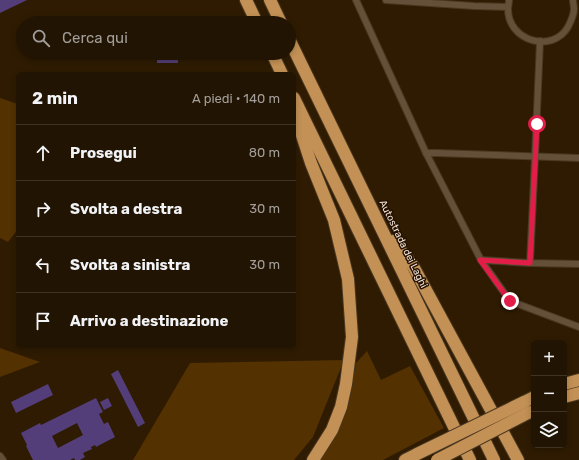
<!DOCTYPE html>
<html lang="it">
<head>
<meta charset="utf-8">
<style>
	:root { --surface:#221402; --page:#2e2111; --text:#f1f3f6; --muted:#a29e99; --line:#3f3324 }
	body { margin:0; font-family:Rubik,sans-serif; background:var(--page); color:var(--text) }
	.controls { position:absolute; right:12px; bottom:12px; display:grid; overflow:hidden; border-radius:6px; box-shadow:0 2px 6px #0003 }
	.controls button { width:36px; height:36px; display:grid; place-items:center; padding:0; border:0; border-bottom:1px solid var(--line); background:var(--surface); color:var(--text); font:20px sans-serif }
	.stop { position:absolute; width:12px; height:12px; margin:-9px; border:3px solid #e11d48; border-radius:50%; background:#fff }
	.stop.end { background:#e11d48; border-color:#fff; box-shadow:0 1px 4px #0008 }
	.list { margin:0; padding:0; list-style:none }
	h2 { display:flex; justify-content:space-between; align-items:center; height:52px; margin:0; padding:0 16px; font-size:17px }
	h2 small { font-size:13px; font-weight:400; color:var(--muted) }
	.list li { display:grid; grid-template-columns:26px 1fr auto; gap:12px; align-items:center; box-sizing:border-box; height:56px; padding:0 16px; border-top:1px solid var(--line) }
	.list b { display:block; font-size:15px; white-space:nowrap }
	.list em { font-size:13px; font-style:normal; color:var(--muted) }
	.icon { flex:none; width:22px; height:22px; fill:none; stroke:currentColor; stroke-width:2; stroke-linecap:round; stroke-linejoin:round }
	.map { position:relative; flex:none; width:579px; height:460px; overflow:hidden }
	.search { position:absolute; background:var(--surface); box-shadow:0 2px 6px #0003; left:16px; top:16px; width:280px; height:44px; display:flex; align-items:center; gap:10px; box-sizing:border-box; padding:0 14px; border-radius:22px; color:var(--muted); font-size:15px }
	.panel { position:absolute; background:var(--surface); box-shadow:0 2px 6px #0003; left:16px; top:72px; width:280px; height:276px; border-radius:6px }
	.map>svg:first-child { display:block }
	.green { fill:#533100 }
	.building { fill:#543e79; fill-rule:evenodd }
	.lines { fill:none; stroke-linecap:round; stroke-linejoin:round }
	.lane-casing { stroke:#4a3720; stroke-width:8 }
	.highway-casing { stroke:#4a3720; stroke-width:14 }
	.lane { stroke:#644f39; stroke-width:6 }
	.highway { stroke:#c39155; stroke-width:12 }
	.highway-bridge-casing { stroke:#4a3720; stroke-width:14; stroke-linecap:butt }
	.highway-bridge { stroke:#c39155; stroke-width:12 }
	.route { stroke:#e11d48; stroke-width:5 }
	.labels { text-anchor:middle; dominant-baseline:central; stroke-width:3; stroke-linejoin:round; paint-order:stroke }
	.street-label { font-size:10px; fill:#f3e5d7; stroke:#241100 }
</style>
</head>
<body>
<div class="map">
<svg width="579" height="460" viewBox="0 0 579 460">
	<rect width="100%" height="100%" fill="#2e1b02"/>
	<g class="green">
		<polygon points="0,98 18,104 18,229 8,242 0,238"/>
		<polygon points="0,348 40,362 0,377"/>
		<polygon points="367,351 381,380 410,366 444,428 383,460 320,460 335,432 348,403 356,363"/>
		<polygon points="344,360 313,437 294,460 133,460 190,363"/>
	</g>
	<g class="building">
		<polygon points="0,0 27,0 0,13"/>
		<rect x="157" y="53" width="21" height="10"/>
		<polygon points="118,370 145,423 138,427 111,374"/>
		<polygon points="48,384 53,395 16,413 11,402"/>
		<path d="M96,398L103,412L99,414L104,424L108,422L115,437L96,447L95,445L91,447L92,449L83,453L85,457L80,460H75L74,458L70,460H33L26,446L27,445L21,433L40,423L41,425ZM77,423L83,435L58,448L52,436Z"/>
		<polygon points="108,398 112,406 104,410 100,402"/>
	</g>
	<g class="lines">
		<g class="lane-casing">
			<g id="lane">
				<polyline points="356,0 426,153 481,260 510,301 579,327"/>
				<polyline points="386,0 474,6 508,7"/>
				<path d="M509,0C509,3 508,6 508,9C508,41 552,54 568,27C571,21 574,15 574,9C574,6 573,3 573,0"/>
				<polyline points="426,153 437,153 579,158"/>
				<polyline points="481,260 530,263 579,264"/>
				<polyline points="530,263 535,157 540,41"/>
				<polyline points="0,456 3,460"/>
			</g>
		</g>
		<g class="highway-casing">
			<g id="highway">
				<polyline points="246,0 257,23"/>
				<polyline points="270,0 281,23"/>
				<polyline points="289,39 494,460"/>
				<polyline points="272,53 282,74"/>
				<polyline points="294,98 470,460"/>
				<polyline points="295,114 311,163 334,220 348,279 352,337 346,384 341,407 332,430 313,460"/>
				<polyline points="393,241 413,266 518,460"/>
				<polyline points="564,384 579,380"/>
				<polyline points="564,397 579,393"/>
				<polyline points="524,402 534,397"/>
				<polyline points="405,460 417,454"/>
			</g>
		</g>
		<use href="#lane" class="lane"/>
		<use href="#highway" class="highway"/>
		<g class="highway-bridge-casing">
			<g id="highway-bridge">
				<polyline points="417,454 524,402"/>
				<polyline points="437,460 530,412"/>
			</g>
		</g>
		<use href="#highway-bridge" class="highway-bridge"/>
	</g>
	<g class="lines">
		<polyline class="route" points="510,301 480,260 530,263 537,124"/>
	</g>
	<g class="labels">
		<g class="street-label">
			<text transform="translate(403 244) rotate(64)">Autostrada dei Laghi</text>
		</g>
	</g>
</svg>
<div class="controls">
<button>+</button>
<button>−</button>
<button><svg class="icon" aria-label="layers" viewBox="0 0 24 24"><path d="M12 4l9 5-9 5-9-5zM3 14l9 5 9-5"/></svg></button>
</div>
<div class="stop" style="left:537px;top:124px"></div>
<div class="stop end" style="left:510px;top:301px"></div>
<div class="search"><svg class="icon" aria-label="search" viewBox="0 0 24 24"><circle cx="10" cy="10" r="6"/><path d="M15 15l6 6"/></svg>Cerca qui</div>
<section class="panel">
<h2>2 min<small>A piedi · 140 m</small></h2>
<ul class="list">
<li><svg class="icon" aria-label="ahead" viewBox="0 0 24 24"><path d="M12 20V5M6 11l6-6 6 6"/></svg><div><b>Prosegui</b></div><em>80 m</em></li>
<li><svg class="icon" aria-label="right" viewBox="0 0 24 24"><path d="M7 20v-9h11M14 6l5 5-5 5"/></svg><div><b>Svolta a destra</b></div><em>30 m</em></li>
<li><svg class="icon" aria-label="left" viewBox="0 0 24 24"><path d="M17 20v-9H6M10 6l-5 5 5 5"/></svg><div><b>Svolta a sinistra</b></div><em>30 m</em></li>
<li><svg class="icon" aria-label="arrive" viewBox="0 0 24 24"><path d="M6 21V4h12l-3 4 3 4H6"/></svg><div><b>Arrivo a destinazione</b></div></li>
</ul>
</section>
</div>
</body>
</html>
